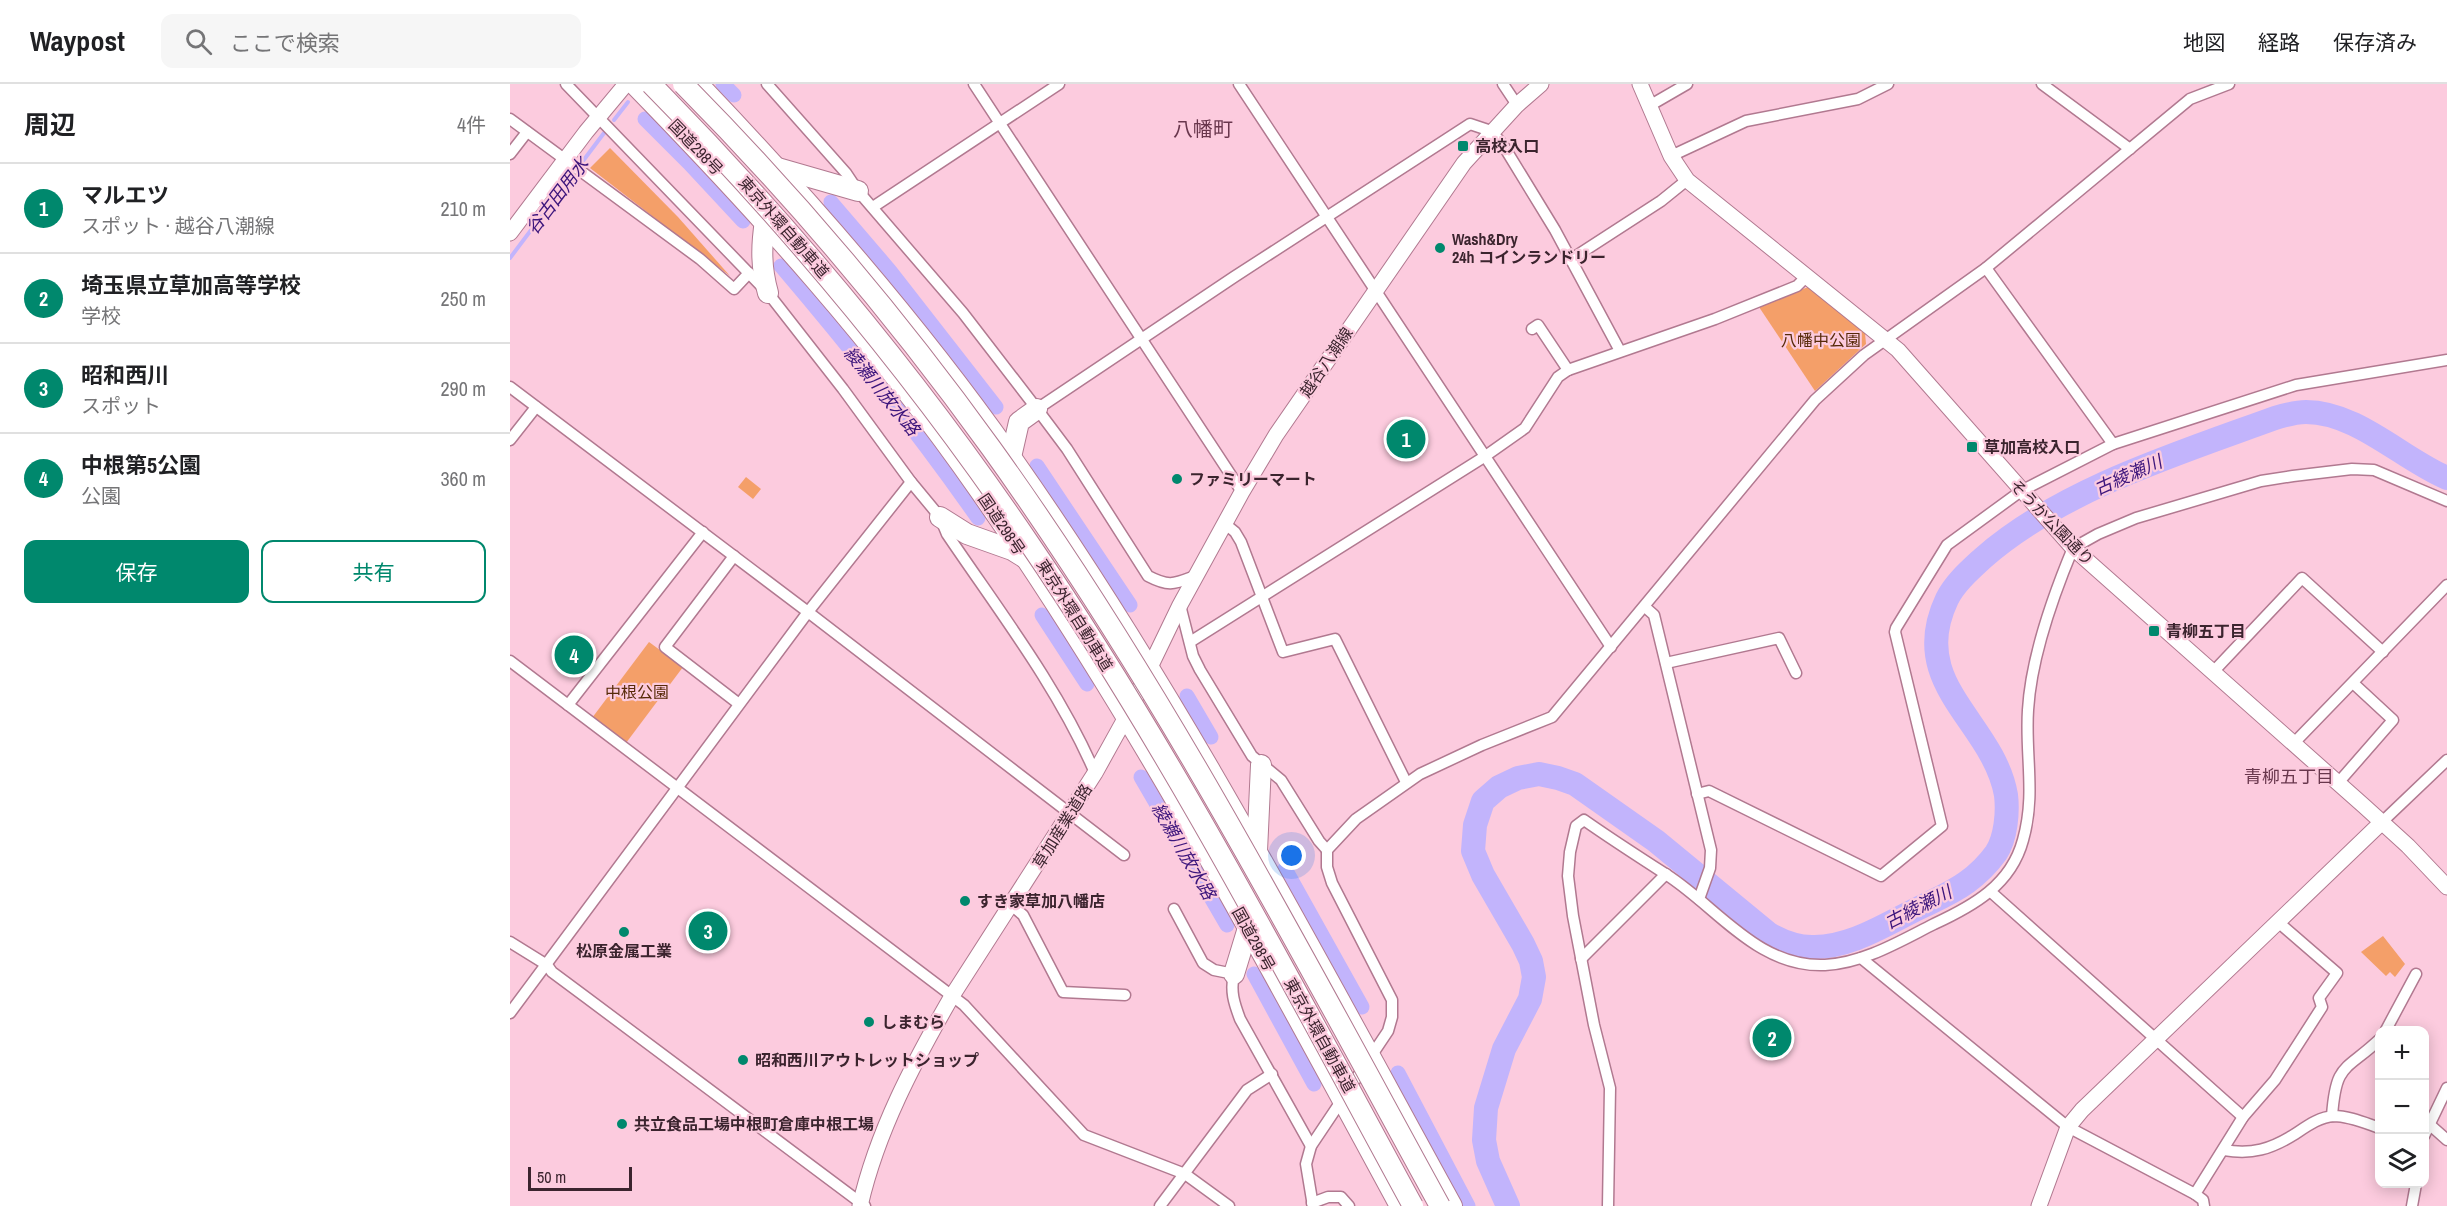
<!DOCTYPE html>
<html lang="ja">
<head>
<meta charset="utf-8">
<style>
	:root { --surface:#fff; --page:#f6f6f6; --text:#202124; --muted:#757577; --line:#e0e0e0; --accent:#00886d }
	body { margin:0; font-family:"Archivo Narrow","Noto Sans JP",sans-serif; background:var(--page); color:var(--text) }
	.controls { position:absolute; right:18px; bottom:18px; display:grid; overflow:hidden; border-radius:12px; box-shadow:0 3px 15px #0003 }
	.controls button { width:54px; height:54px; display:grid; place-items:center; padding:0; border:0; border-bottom:2px solid var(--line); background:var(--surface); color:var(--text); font:30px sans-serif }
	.scale { position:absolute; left:18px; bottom:15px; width:104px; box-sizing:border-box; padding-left:6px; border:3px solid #3b242e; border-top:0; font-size:16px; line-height:21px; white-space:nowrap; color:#3b242e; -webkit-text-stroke:4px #fccbde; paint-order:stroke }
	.you { position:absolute; left:782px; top:772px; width:21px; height:21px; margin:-15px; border:4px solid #fff; border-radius:50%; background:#1a73e8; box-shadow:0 0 0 9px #1a73e833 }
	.badge { display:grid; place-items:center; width:39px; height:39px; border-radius:50%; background:var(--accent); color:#fff; font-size:20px; font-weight:700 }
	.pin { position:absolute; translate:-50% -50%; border:3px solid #fff; box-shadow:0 2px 6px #0006 }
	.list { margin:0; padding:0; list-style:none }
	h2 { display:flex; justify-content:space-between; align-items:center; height:78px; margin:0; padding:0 24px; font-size:26px }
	h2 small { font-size:20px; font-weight:400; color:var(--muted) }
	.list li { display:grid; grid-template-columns:39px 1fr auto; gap:18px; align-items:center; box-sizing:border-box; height:90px; padding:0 24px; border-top:2px solid var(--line) }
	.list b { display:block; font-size:22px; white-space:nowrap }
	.list p { margin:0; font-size:20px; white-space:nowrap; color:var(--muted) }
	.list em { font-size:20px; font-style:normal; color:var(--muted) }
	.actions { display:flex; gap:12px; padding:18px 24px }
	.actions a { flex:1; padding:14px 0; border:2px solid var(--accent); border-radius:12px; text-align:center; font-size:21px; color:var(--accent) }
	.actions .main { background:var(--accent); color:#fff }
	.icon { flex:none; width:33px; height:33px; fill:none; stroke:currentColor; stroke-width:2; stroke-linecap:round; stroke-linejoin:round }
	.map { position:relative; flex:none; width:1937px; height:1122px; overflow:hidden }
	header { display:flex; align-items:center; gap:36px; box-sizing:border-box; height:84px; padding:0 30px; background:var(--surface); border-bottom:2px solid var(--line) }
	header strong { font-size:28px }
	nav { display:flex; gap:33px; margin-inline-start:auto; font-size:21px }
	.search { width:420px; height:54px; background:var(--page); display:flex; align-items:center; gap:15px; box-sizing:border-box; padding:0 21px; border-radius:12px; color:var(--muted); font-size:22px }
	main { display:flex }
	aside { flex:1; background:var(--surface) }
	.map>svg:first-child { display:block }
	.green { fill:#f49f69 }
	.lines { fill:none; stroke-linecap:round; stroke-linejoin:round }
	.stream { stroke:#c2b4fc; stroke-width:4 }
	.canal { stroke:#c2b4fc; stroke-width:15 }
	.river { stroke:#c2b4fc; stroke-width:24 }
	.street-casing { stroke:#b17990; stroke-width:13 }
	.secondary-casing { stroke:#b17990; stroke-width:17 }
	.highway-casing { stroke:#b17990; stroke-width:22 }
	.street { stroke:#fff; stroke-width:10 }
	.secondary { stroke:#fff; stroke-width:15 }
	.highway { stroke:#fff; stroke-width:20 }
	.highway-bridge-casing { stroke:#b17990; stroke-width:22; stroke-linecap:butt }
	.highway-bridge { stroke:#fff; stroke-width:20 }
	.poi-dot { fill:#00886d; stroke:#fccbde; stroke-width:2 }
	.labels { text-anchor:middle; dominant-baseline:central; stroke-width:4.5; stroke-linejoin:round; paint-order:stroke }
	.poi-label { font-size:16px; font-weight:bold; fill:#3b242e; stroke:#fccbde; text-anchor:start }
	.street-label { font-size:16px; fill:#3b242e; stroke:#fccbde }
	.park-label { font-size:16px; fill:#572a08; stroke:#fccbde }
	.water-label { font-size:18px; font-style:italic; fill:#3c157c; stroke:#fccbde }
	.neighbourhood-label { font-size:18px; fill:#69374d; stroke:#fccbde }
	.quarter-label { font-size:20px; fill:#69374d; stroke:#fccbde }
</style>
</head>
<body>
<header>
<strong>Waypost</strong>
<div class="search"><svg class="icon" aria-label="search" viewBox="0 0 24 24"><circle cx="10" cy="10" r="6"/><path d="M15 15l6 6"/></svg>ここで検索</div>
<nav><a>地図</a><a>経路</a><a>保存済み</a></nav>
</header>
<main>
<aside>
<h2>周辺<small>4件</small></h2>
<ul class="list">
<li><span class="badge">1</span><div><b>マルエツ</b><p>スポット · 越谷八潮線</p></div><em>210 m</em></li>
<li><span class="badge">2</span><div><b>埼玉県立草加高等学校</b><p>学校</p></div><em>250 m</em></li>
<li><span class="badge">3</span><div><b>昭和西川</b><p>スポット</p></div><em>290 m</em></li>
<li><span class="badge">4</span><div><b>中根第5公園</b><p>公園</p></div><em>360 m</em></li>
</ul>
<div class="actions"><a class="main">保存</a><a>共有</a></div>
</aside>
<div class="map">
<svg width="1937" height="1122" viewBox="0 0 1937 1122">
	<rect width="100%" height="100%" fill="#fccbde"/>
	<g class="green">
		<polygon points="100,64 168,133 220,192 80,84"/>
		<polygon points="1298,203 1355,249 1356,260 1305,307 1249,223"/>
		<polygon points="236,393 251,405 243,415 228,403"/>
		<polygon points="139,558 173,583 116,659 82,634"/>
		<polygon points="1873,852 1895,880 1885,893 1880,888 1876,892 1851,868"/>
	</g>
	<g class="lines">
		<g class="stream">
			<polyline points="104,36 118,18"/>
			<polyline points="0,174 94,49"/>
		</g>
		<g class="canal">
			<polyline points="213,0 224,11"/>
			<polyline points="135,35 179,79 233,137"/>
			<polyline points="321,118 380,187 486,323"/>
			<path d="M271,182C340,263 407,347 468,434"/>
			<polyline points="527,382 620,521"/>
			<polyline points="532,531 577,600"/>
			<polyline points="677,612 701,653"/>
			<polyline points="631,693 717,841"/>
			<polyline points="775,785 852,923"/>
			<polyline points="744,890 804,1000"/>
			<polyline points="888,989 958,1122"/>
		</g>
		<path class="river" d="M998,1122L978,1077L974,1056L976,1024L994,965L1020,915L1024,893L1021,877L1013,860L973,791L963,767L965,741L973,717L989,703L1008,694L1029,690L1048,694L1065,700L1146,757L1259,850C1273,858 1286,863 1302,863C1340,864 1376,840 1409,824C1425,816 1442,809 1457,798C1468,790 1478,780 1486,769C1496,754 1498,728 1496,711C1483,637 1396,601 1437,515C1445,499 1460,486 1473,474C1550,406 1669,369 1765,334C1775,331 1786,328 1796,328C1847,328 1892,375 1937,394"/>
		<g class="street-casing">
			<g id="street">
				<path d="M56,0L258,209L333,305L401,398L430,433L437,450C489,527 548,603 585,689"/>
				<path d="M257,0L336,89L348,107L453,229L527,325L557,365L638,492C659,503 664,500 685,492"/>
				<polyline points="464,0 732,408"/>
				<polyline points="729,0 1101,563"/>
				<polyline points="993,0 1007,21"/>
				<polyline points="1532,0 1620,65"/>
				<polyline points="1139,22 1177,0"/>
				<polyline points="0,35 190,175 224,205 239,189"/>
				<polyline points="0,70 17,48"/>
				<polyline points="1161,72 1236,37 1348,15 1378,0"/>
				<polyline points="363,123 549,0"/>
				<polyline points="1060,176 1151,117 1177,96"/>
				<polyline points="1476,184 1603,360"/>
				<polyline points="1022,245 1028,241 1058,286"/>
				<polyline points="0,303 298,528 614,771"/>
				<polyline points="527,325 724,193 960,40 981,47 993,61 1045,146 1110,267"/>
				<polyline points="0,356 26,323"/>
				<polyline points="714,439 725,448 731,458 773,568 825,555 896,698"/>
				<polyline points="224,472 155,563 229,620"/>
				<polyline points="670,521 683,572 690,586 742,672 771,696 809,757 817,766"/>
				<polyline points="1135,523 1144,531 1201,766 1200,784 1189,815"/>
				<polyline points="680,558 974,373 1015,344 1048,293 1058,286 1205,235 1287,202 1297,192"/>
				<polyline points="0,577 454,921 574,1051 675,1090 719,1122"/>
				<polyline points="1156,579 1269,554 1286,589"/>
				<polyline points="1703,588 1792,494 1873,568"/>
				<polyline points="58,621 193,448"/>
				<polyline points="1784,659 1937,501"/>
				<polyline points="1828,699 1883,636 1843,599"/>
				<polyline points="1187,710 1199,707 1371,792 1432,742 1385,548 1386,544 1437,461 1511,407 1603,360 1786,301 1937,276"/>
				<polyline points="1872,738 1937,676"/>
				<polyline points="1481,808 1733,1033"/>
				<polyline points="501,821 513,831 553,908 615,911"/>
				<path d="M664,825L693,879L704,886L724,890C720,907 724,919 730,935L801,1062"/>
				<polyline points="0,858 37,881 42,888 77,914 355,1122"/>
				<polyline points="1351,874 1558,1043 1685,1110"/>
				<polyline points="1071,875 1156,790"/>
				<polyline points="0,929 298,528 401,398"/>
				<polyline points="1876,946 1906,890"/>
				<path d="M1822,1032C1826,978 1835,988 1870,955"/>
				<polyline points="1919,1040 1937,1056"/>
				<polyline points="1914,1052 1937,1004"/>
				<path d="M1714,1066C1742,1071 1761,1065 1785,1050C1797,1042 1809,1033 1824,1032C1839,1032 1855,1039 1870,1044"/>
				<polyline points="802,1119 818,1113 831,1113 839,1122"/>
				<polyline points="650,1122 737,1006 762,990"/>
				<polyline points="803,1122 796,1080 801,1062 878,947 882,933 882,916 822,799 817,783 817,766 846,735 910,690 972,661 1042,633 1305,316 1354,271 1476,184 1680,15 1719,0"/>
				<path d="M1098,1122L1100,1004L1084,941L1063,832L1058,792L1060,768L1066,742L1074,736C1101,755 1129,773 1157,791C1208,824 1248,884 1315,881C1354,879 1390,857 1424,840C1463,822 1501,801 1513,756C1526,710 1515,672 1518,626C1521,574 1543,512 1563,464L1588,450L1626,434L1751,397L1783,392L1842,385L1864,386L1937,417"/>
				<polyline points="1694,1122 1693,1116 1685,1110 1733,1033 1765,996 1812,923 1809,914 1827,889 1768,838"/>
				<polyline points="1902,1122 1906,1100"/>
			</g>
		</g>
		<g class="secondary-casing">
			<g id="secondary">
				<polyline points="1130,0 1161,72 1177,96 1388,266 1563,464 1854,722 1898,762 1937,803"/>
				<polyline points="0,149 76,48 116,0"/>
				<path d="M350,1122C367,1047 404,978 442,912L585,689L616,633L670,521L732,408L766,351L954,79L1007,21L1031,0"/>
				<polyline points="1529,1122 1558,1043 1572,1026 1872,738"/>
			</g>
		</g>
		<g class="highway-casing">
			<g id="highway">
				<path d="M124,0C249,128 368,260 470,407C629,634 758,879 890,1122"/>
				<path d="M188,0C301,118 409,242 503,376C669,612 803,869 942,1122"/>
				<polyline points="268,84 348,107"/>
				<path d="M255,137C251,163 251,184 258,209"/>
				<polyline points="501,373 509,338 527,325"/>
				<polyline points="430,433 457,450 502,466 515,474"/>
				<polyline points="747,767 751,681"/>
				<polyline points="724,890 738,844"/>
			</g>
		</g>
		<use href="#street" class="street"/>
		<use href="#secondary" class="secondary"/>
		<use href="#highway" class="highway"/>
		<g class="highway-bridge-casing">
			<g id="highway-bridge">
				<path d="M141,0C281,142 407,294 519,459C663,670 781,898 903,1122"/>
				<path d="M173,0C285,113 388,235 481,364C653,603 789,865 930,1122"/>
			</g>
		</g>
		<use href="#highway-bridge" class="highway-bridge"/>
	</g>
	<g class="poi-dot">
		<rect x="947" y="56" width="12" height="12" rx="3"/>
		<circle cx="930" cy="164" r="6"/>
		<rect x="1456" y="357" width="12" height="12" rx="3"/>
		<circle cx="667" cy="395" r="6"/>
		<rect x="1638" y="541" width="12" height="12" rx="3"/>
		<circle cx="455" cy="817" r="6"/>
		<circle cx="114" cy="848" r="6"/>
		<circle cx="359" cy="938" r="6"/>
		<circle cx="233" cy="976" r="6"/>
		<circle cx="112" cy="1040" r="6"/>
	</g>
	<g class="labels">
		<g class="poi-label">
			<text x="965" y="62">高校入口</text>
			<text x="942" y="155">Wash&amp;Dry<tspan x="942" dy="18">24h コインランドリー</tspan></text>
			<text x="1474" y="363">草加高校入口</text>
			<text x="679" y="395">ファミリーマート</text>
			<text x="1656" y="547">青柳五丁目</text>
			<text x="467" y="817">すき家草加八幡店</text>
			<text x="114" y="867" text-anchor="middle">松原金属工業</text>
			<text x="371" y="938">しまむら</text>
			<text x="245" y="976">昭和西川アウトレットショップ</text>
			<text x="124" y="1040">共立食品工場中根町倉庫中根工場</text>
		</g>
		<g class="street-label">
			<text transform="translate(186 63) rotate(46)">国道298号</text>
			<text transform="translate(274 143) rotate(49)">東京外環自動車道</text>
			<text transform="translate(816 278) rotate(-56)">越谷八潮線</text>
			<text transform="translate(1542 438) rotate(46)">そうか公園通り</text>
			<text transform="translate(492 440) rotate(56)">国道298号</text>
			<text transform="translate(565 531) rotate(58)">東京外環自動車道</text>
			<text transform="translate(552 742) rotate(-58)">草加産業道路</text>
			<text transform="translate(744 855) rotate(61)">国道298号</text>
			<text transform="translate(810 951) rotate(61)">東京外環自動車道</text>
		</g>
		<g class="park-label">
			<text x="1311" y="256">八幡中公園</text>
			<text x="127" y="608">中根公園</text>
		</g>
		<g class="water-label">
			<text transform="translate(47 112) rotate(-53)">谷古田用水</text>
			<text transform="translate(372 307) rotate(51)">綾瀬川放水路</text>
			<text transform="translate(1618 391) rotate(-24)">古綾瀬川</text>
			<text transform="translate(674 767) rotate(60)">綾瀬川放水路</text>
			<text transform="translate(1408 823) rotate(-27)">古綾瀬川</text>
		</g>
		<g class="neighbourhood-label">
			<text x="1779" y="692">青柳五丁目</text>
		</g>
		<g class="quarter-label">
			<text x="693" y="44">八幡町</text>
		</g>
	</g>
</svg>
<div class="controls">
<button>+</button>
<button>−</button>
<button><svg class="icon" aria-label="layers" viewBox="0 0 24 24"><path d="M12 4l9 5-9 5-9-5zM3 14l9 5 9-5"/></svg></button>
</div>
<div class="scale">50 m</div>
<div class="you"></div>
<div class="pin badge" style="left:896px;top:355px">1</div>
<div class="pin badge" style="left:1262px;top:954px">2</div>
<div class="pin badge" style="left:198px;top:847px">3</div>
<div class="pin badge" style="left:64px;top:571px">4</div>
</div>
</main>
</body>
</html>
